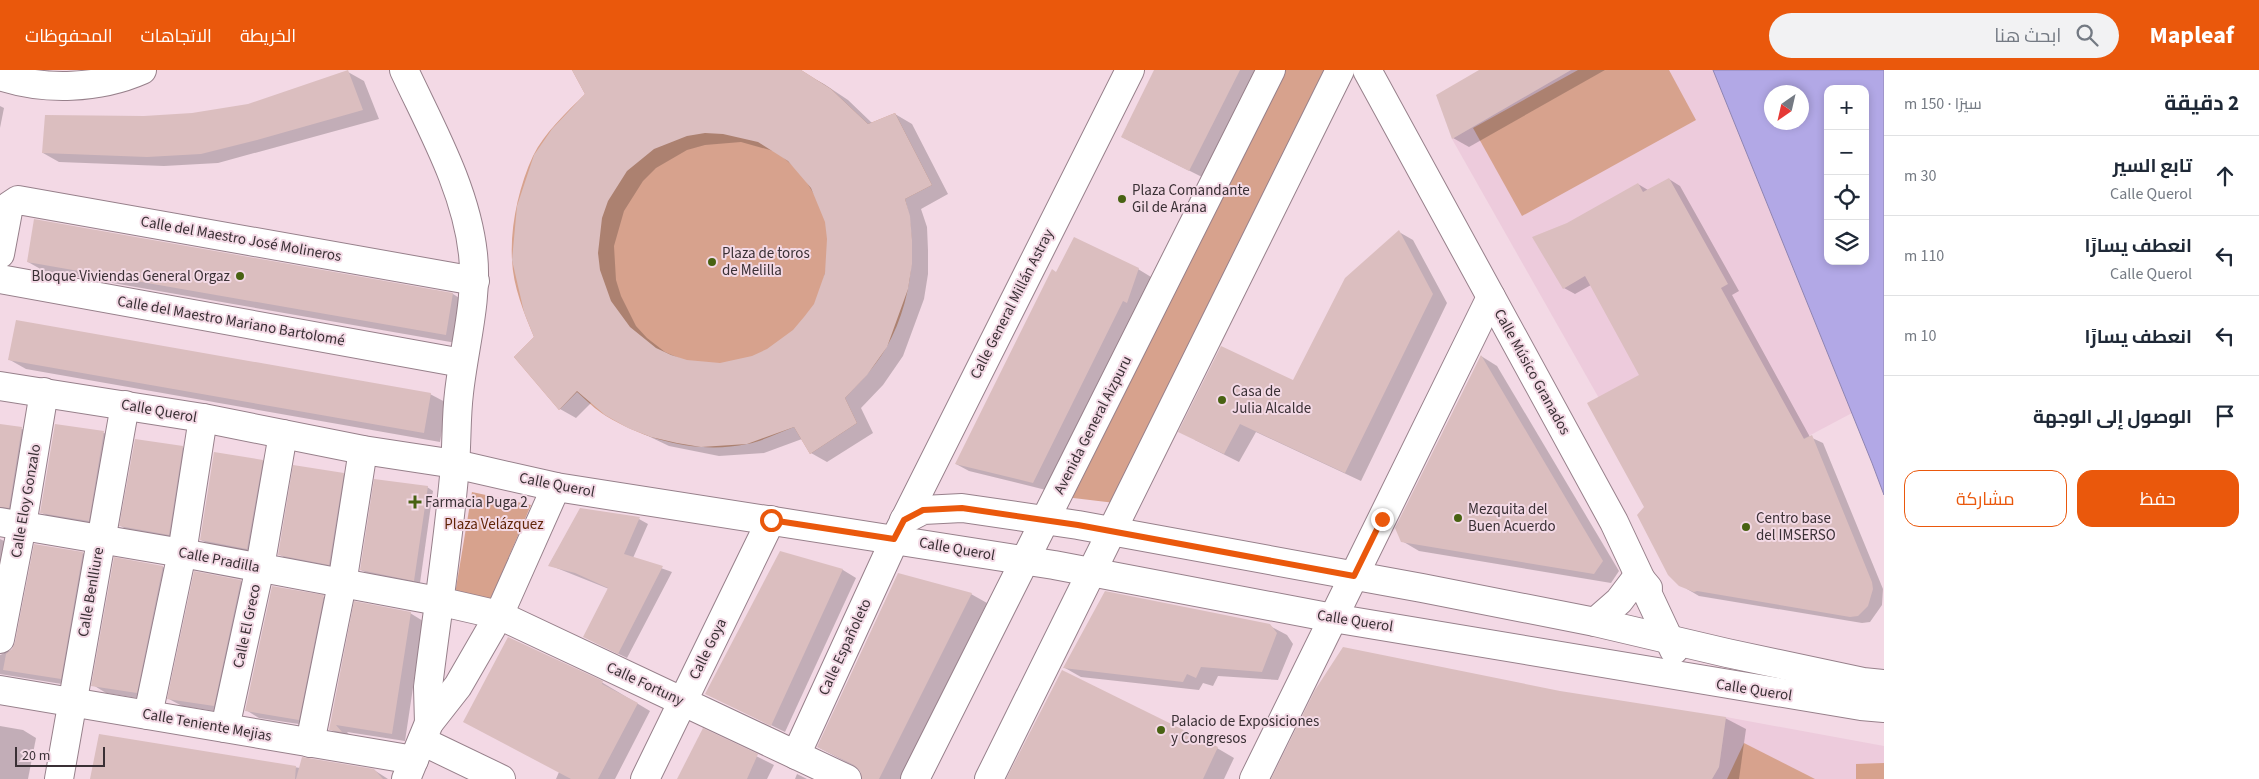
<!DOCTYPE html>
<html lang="ar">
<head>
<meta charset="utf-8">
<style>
	:root { --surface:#fff; --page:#f2f2f3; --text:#1f2937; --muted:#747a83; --line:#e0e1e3; --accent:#ea580c }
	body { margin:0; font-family:"Source Sans 3",Cairo,sans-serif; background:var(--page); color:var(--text); direction:rtl }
	.controls { position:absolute; right:15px; top:15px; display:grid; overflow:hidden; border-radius:10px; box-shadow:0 2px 8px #0003 }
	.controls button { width:45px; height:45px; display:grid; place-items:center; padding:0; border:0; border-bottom:1px solid var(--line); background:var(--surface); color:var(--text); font:25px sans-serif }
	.compass { position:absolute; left:1764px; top:15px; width:45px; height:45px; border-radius:50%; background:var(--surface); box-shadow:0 2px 8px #0003; rotate:214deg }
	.scale { position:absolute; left:15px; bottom:12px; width:90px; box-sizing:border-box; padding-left:5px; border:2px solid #3a3035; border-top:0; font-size:14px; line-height:18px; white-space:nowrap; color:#3a3035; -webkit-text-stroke:4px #f3d9e5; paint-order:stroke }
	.stop { position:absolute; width:15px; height:15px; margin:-11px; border:4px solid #ea580c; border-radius:50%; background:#fff }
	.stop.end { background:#ea580c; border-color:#fff; box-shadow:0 1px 5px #0008 }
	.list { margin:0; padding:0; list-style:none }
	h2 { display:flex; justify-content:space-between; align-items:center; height:65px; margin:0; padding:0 20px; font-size:21px }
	h2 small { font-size:16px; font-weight:400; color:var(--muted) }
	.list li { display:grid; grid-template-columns:32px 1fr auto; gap:15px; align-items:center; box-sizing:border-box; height:80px; padding:0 20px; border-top:1px solid var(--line) }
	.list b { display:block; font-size:19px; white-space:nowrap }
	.list p { margin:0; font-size:16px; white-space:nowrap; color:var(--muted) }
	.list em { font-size:16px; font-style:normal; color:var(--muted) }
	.actions { display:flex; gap:10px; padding:15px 20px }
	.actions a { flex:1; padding:11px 0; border:1px solid var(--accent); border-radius:15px; text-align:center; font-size:18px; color:var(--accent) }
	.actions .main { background:var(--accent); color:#fff }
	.icon { flex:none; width:28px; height:28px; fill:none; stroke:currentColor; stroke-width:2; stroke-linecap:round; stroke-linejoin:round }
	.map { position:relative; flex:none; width:1884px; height:709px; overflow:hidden; direction:ltr }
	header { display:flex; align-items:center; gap:30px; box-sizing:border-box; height:70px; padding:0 25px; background:var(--accent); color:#fff }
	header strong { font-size:24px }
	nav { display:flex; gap:28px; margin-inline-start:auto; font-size:18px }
	.search { width:350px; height:45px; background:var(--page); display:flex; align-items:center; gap:12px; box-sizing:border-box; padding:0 18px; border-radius:28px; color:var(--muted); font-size:19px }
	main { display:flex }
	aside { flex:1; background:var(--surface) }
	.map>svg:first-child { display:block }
	.built { fill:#edcbdc }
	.green { fill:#d7a28d }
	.water { fill:#b2a8e6; stroke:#8e84b1; fill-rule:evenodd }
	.shadow { fill:#0003; fill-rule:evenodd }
	.building { fill:#dbbebf; fill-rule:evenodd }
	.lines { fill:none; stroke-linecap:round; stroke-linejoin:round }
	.minor-casing { stroke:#97808b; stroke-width:30 }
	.minor { stroke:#fff; stroke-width:28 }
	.route { stroke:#ea580c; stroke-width:6 }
	.poi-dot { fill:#486212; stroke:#f3d9e5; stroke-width:2 }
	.labels { text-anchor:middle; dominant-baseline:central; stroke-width:4; stroke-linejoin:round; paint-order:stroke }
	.poi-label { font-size:15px; fill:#3a3035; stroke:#f3d9e5; text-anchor:start }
	.street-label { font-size:15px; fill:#3a3035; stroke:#f3d9e5 }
	.park-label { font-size:15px; fill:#612508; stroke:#f3d9e5 }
</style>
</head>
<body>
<header>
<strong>Mapleaf</strong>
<div class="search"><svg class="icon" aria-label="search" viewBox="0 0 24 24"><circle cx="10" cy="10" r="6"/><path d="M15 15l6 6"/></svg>ابحث هنا</div>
<nav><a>الخريطة</a><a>الاتجاهات</a><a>المحفوظات</a></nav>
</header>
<main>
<aside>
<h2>2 دقيقة<small>سيرًا · 150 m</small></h2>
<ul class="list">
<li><svg class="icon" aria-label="ahead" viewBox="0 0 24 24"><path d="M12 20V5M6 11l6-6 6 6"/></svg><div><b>تابع السير</b><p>Calle Querol</p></div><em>30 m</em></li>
<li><svg class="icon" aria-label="left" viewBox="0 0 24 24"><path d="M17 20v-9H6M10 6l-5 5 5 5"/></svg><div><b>انعطف يسارًا</b><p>Calle Querol</p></div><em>110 m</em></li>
<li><svg class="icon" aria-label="left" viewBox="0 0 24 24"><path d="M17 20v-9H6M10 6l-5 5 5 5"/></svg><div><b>انعطف يسارًا</b></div><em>10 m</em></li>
<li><svg class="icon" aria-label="arrive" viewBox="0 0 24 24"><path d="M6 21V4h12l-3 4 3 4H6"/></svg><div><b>الوصول إلى الوجهة</b></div></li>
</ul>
<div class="actions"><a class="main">حفظ</a><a>مشاركة</a></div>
</aside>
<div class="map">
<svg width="1884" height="709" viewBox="0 0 1884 709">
	<rect width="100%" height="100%" fill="#f3d9e5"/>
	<g class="built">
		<polygon points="1571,0 1713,0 1852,343 1664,443 1452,69"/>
		<polygon points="1726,647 1884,676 1884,709 1712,709 1719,697"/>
	</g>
	<g class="green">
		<path d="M572,0H801L831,19L868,54L895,43L932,115L905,129C919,177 911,235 886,278C875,297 860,312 845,328L857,353L810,384L794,357C778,363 763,371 747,374C700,384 647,371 606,346C596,340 586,330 577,322L559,340L514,287L534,267C524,243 513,216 512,190C510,156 519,116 533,86C544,63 567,42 585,24Z"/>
		<polygon points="1283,0 1332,0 1115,433 1065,427"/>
		<polygon points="1578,0 1669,0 1696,50 1522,146 1473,58"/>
		<polygon points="472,422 531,435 487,538 455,524"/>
		<polygon points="1744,673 1815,709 1727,709"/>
		<polygon points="1884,693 1884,709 1856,709 1856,694"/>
	</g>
	<path class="water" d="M1713,0H1884V425L1872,393ZM1828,19H1865V191H1828ZM1772,22H1802V52H1772Z"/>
	<g class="shadow">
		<path d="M573,0H797L824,14L848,30L872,53L895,44L912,54L948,124L921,139L927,157L928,180V204L924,229L903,286L883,315L861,338L873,363L827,392L811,383L802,369L764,383L719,386L669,376L623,354L592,332L576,348L560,339L536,267L587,25ZM741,72L777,82L801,103L820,134L826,151L829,187L821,219L815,234L794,261L768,280L752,287L720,294L686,291L665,282L647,268L636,256L621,226L616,210L614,176L624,141L643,111L656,98L687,80L705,75Z"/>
		<polygon points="1156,0 1261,0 1206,109 1122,67"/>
		<polygon points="1481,0 1605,0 1469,77 1453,68"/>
		<polygon points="348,2 364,11 379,49 218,93 164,96 59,92 43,83 144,48 192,44 249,35"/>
		<polygon points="0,36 4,38 0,58"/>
		<polygon points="1669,109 1680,116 1739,221 1732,225 1810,367 1823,373 1883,519 1882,535 1870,552 1862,553 1699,526 1687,519 1646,438 1641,305 1591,215 1575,224 1564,218 1567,154 1638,114 1648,120"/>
		<polygon points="1399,162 1413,170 1447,233 1361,411 1256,362 1239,392 1195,370 1294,312"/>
		<polygon points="28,192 453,224 469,234 462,274 44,201"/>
		<polygon points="1138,199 1151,207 1140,239 1136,237 1046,420 969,401 956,394 1057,203"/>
		<polygon points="1481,286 1497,296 1619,501 1611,513 1419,481 1402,471"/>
		<polygon points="10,290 430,324 447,333 440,372 26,299"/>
		<polygon points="0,355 22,359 35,366 22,445 0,452"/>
		<polygon points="56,355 104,363 112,367 96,455 49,447 41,442"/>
		<polygon points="182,377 189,381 176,468 127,460 121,456"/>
		<polygon points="262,391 270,395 255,483 209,474 201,470"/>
		<polygon points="343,404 349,408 335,497 285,488 279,484"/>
		<polygon points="427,417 433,421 420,513 367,503 361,500"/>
		<polygon points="581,440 639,449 648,454 633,488 672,502 627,588 594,572 609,519 549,495"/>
		<polygon points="0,469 16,477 0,561"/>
		<polygon points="83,483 96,491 74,616 0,604 0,585 12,580"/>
		<polygon points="780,483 843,500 856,508 785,662 707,624"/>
		<polygon points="115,489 163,497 176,504 150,630 106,623 93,615"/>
		<polygon points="195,503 241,511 254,519 227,643 182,636 169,629"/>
		<polygon points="971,524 987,533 900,709 864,709 861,700 818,677"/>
		<polygon points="323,527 336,534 312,656 259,648 246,640"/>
		<polygon points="410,543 423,551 405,671 347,662 352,668 343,667 330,659"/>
		<polygon points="1270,556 1287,565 1293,574 1278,610 1218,606 1213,616 1203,613 1199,620 1081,607 1065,598"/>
		<polygon points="509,568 603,613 650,641 615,709 556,709 559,702"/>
		<polygon points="1560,622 1725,648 1746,659 1739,709 1273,709"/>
		<polygon points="0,656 23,660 36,668 28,709 0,709"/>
		<polygon points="704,660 774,695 767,709 678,709"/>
		<polygon points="100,666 300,698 374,700 388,709 92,709"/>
		<polygon points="1217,678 1234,688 1224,709 1008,709"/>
		<polygon points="797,704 807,709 795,709"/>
	</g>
	<g class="building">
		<polygon points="348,0 363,40 257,70 201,84 147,87 42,83 45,45 144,46 192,43 248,34"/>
		<path d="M572,0H801L831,19L868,54L895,43L932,115L905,129L910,146L912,170V194L908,219L887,277L867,305L845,328L857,353L810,384L794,357L747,374L701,377L677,373L651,367L628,358L605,345L577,321L559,340L514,287L534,267L524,242L512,190L517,136L534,85L552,59L585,24ZM705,63L723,64L758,72L788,91L811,118L825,152L827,169L825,203L814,234L804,247L793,260L767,279L752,286L720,293L687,290L671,285L656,278L630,257L611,231L600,200L598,183L602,148L608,131L627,101L654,79L687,66Z"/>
		<polygon points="1154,0 1240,0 1189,101 1121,67"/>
		<polygon points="1479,0 1571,0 1452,69 1436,25"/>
		<polygon points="1669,108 1728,214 1721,218 1804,369 1812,365 1872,512 1873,519 1868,536 1858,546 1850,547 1697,521 1694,522 1679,516 1668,505 1637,445 1644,437 1587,333 1639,305 1585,206 1563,219 1532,167 1567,153 1638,113 1643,122"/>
		<polygon points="34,149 453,223 446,265 27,192"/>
		<polygon points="1399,160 1433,224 1345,403 1240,354 1224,384 1178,362 1221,276 1293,310 1345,208"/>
		<polygon points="1074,167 1139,198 1127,233 1123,231 1033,413 955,394 1052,199 1056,202"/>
		<polygon points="16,250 431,323 424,363 8,290"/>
		<polygon points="1481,285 1603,491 1594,504 1401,472 1395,458"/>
		<polygon points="0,354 22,357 9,438 0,437"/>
		<polygon points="55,354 104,361 89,451 40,443"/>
		<polygon points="135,369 183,376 169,465 119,456"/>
		<polygon points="214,382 263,390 247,479 200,470"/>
		<polygon points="293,395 344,403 329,495 278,485"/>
		<polygon points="374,409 428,416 414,511 360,500"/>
		<polygon points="580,438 640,447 624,484 663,496 618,584 583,567 608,518 575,503 548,496"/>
		<polygon points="34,474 83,482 61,609 3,600 6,584 12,579 15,572"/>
		<polygon points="780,481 843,499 771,656 705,624"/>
		<polygon points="114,487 163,496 137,623 91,616"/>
		<polygon points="194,501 241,510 214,636 167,629"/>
		<polygon points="898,503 972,523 879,709 862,709 860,701 854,695 817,677"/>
		<polygon points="272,516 324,525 299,650 245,641"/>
		<polygon points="1105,521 1270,554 1277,563 1262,602 1201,597 1196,608 1187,604 1183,612 1063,598"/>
		<polygon points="354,531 411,542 392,664 336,655 342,662 329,660"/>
		<polygon points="508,567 603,611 602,614 638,633 598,709 571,709 463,652"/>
		<polygon points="1343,577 1560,621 1726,647 1719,697 1712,709 1271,709 1315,620"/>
		<polygon points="1062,600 1218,677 1203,709 1006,709"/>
		<polygon points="703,658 758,684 747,709 677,709"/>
		<polygon points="99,664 296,696 295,709 90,709"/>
		<polygon points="302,687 374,699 383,709 296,709"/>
	</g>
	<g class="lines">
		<g class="minor-casing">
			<g id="minor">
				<path d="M404,0C431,58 466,119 473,184C478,229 464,277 459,323C456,347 457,371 455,395C449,469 437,543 428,617L429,653"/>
				<polyline points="1367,0 1614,452 1674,580"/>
				<path d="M0,6C45,21 99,19 142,0"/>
				<polyline points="0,184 9,136 18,130 475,211"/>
				<polyline points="0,209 462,293"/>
				<polyline points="0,316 203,348 363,380 455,394 556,417 1054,495 1333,548 1861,636 1884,638"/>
				<polyline points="904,450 923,440 962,438 1078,455 1422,518 1595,552 1727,583 1863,612 1884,614"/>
				<polyline points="0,452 182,483 438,531 499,545 847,709"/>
				<polyline points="1595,552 1619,531 1638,506 1648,518"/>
				<polyline points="0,569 22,455 44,322"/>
				<polyline points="0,620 414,690"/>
				<polyline points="148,645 182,483 203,348"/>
				<polyline points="225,658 260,497 283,364"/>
				<polyline points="422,671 501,709"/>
				<polyline points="310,673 342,514 363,380"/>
				<polyline points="796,685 895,469 1130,0"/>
				<polyline points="59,709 125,335"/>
				<polyline points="406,709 429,653 458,616 499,545 556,417"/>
				<polyline points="645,709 771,450"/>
				<polyline points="915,709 1271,0"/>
				<polyline points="989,709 1340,0"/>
				<polyline points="1254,709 1491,227"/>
			</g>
		</g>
		<use href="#minor" class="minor"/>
	</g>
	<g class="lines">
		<polyline class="route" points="771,450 894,469 904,450 923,440 962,438 1078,455 1354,506 1382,449"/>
	</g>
	<g class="poi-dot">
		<circle cx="1122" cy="129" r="5"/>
		<circle cx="712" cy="192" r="5"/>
		<circle cx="240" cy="206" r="5"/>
		<circle cx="1222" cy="330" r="5"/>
		<path d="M412.5 424.5h5v5h5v5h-5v5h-5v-5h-5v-5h5z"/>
		<circle cx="1458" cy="448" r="5"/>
		<circle cx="1746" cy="457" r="5"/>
		<circle cx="1161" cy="660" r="5"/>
	</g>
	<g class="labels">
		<g class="poi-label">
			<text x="1132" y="120">Plaza Comandante<tspan x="1132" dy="17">Gil de Arana</tspan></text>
			<text x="722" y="183">Plaza de toros<tspan x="722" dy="17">de Melilla</tspan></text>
			<text x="230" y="206" text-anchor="end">Bloque Viviendas General Orgaz</text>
			<text x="1232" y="321">Casa de<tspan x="1232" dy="17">Julia Alcalde</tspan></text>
			<text x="425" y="432">Farmacia Puga 2</text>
			<text x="1468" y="439">Mezquita del<tspan x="1468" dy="17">Buen Acuerdo</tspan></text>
			<text x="1756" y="448">Centro base<tspan x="1756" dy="17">del IMSERSO</tspan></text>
			<text x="1171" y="651">Palacio de Exposiciones<tspan x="1171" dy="17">y Congresos</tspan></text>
		</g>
		<g class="street-label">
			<text transform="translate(241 169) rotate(10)">Calle del Maestro José Molineros</text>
			<text transform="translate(1012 234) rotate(-63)">Calle General Millán Astray</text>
			<text transform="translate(231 251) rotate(10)">Calle del Maestro Mariano Bartolomé</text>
			<text transform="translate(1532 302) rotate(61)">Calle Músico Granados</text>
			<text transform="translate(159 341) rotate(10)">Calle Querol</text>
			<text transform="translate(1093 355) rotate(-63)">Avenida General Aizpuru</text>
			<text transform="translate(557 415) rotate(11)">Calle Querol</text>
			<text transform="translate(26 431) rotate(-80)">Calle Eloy Gonzalo</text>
			<text transform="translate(957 479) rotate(10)">Calle Querol</text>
			<text transform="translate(219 490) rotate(11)">Calle Pradilla</text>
			<text transform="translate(91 522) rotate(-80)">Calle Benlliure</text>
			<text transform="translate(1355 551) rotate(9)">Calle Querol</text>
			<text transform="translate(247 556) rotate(-78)">Calle El Greco</text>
			<text transform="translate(845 577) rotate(-65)">Calle Españoleto</text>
			<text transform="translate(708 579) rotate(-64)">Calle Goya</text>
			<text transform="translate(645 614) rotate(25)">Calle Fortuny</text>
			<text transform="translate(1754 620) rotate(9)">Calle Querol</text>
			<text transform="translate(207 655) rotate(10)">Calle Teniente Mejias</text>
		</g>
		<g class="park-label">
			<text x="494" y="454">Plaza Velázquez</text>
		</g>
	</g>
</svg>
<div class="controls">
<button>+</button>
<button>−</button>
<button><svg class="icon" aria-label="locate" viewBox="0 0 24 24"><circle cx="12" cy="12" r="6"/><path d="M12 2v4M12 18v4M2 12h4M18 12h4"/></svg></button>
<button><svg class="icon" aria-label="layers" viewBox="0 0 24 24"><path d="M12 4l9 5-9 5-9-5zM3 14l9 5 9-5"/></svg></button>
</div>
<svg class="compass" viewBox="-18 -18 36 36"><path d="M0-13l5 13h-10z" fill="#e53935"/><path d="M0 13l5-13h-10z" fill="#747a83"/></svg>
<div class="scale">20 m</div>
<div class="stop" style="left:771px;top:450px"></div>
<div class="stop end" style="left:1382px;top:449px"></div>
</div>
</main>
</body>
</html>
